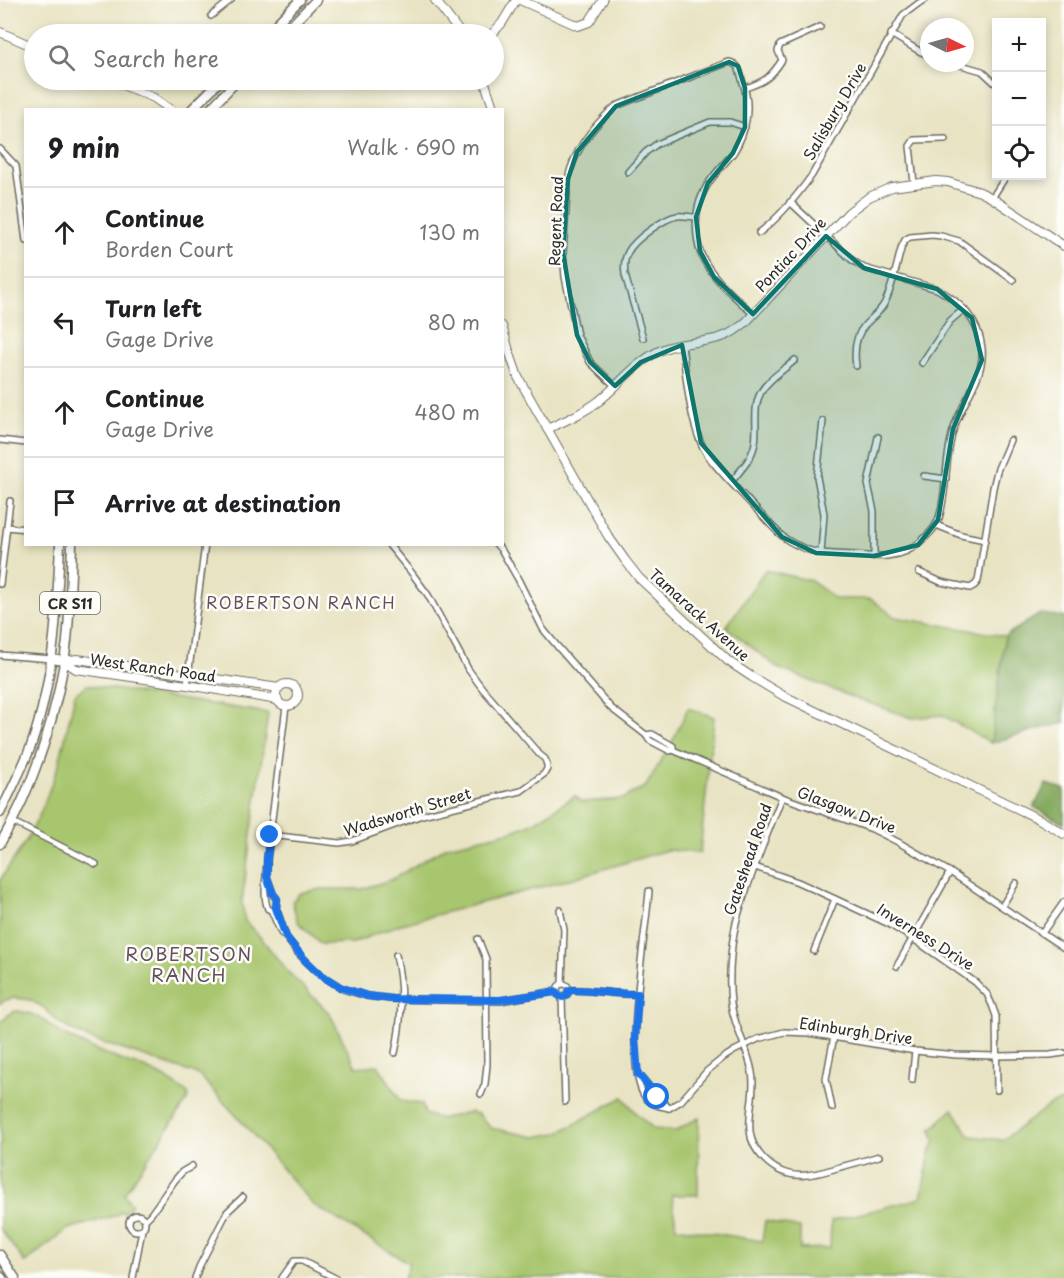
<!DOCTYPE html>
<html lang="en">
<head>
<meta charset="utf-8">
<style>
	:root { --surface:#fff; --page:#f6f6f6; --text:#202124; --muted:#757577; --line:#e0e0e0 }
	body { margin:0; font-family:"Playpen Sans",sans-serif; background:var(--page); color:var(--text) }
	.controls { position:absolute; right:18px; top:18px; display:grid; overflow:hidden; border-radius:0px; box-shadow:0 3px 9px #0003 }
	.controls button { width:54px; height:54px; display:grid; place-items:center; padding:0; border:0; border-bottom:2px solid var(--line); background:var(--surface); color:var(--text); font:30px sans-serif }
	.compass { position:absolute; left:920px; top:18px; width:54px; height:54px; border-radius:50%; background:var(--surface); box-shadow:0 3px 9px #0003; rotate:95deg }
	.stop { position:absolute; width:18px; height:18px; margin:-14px; border:4px solid #1a73e8; border-radius:50%; background:#fff }
	.stop.end { background:#1a73e8; border-color:#fff; box-shadow:0 2px 6px #0008 }
	.list { margin:0; padding:0; list-style:none }
	h2 { display:flex; justify-content:space-between; align-items:center; height:78px; margin:0; padding:0 24px; font-size:26px }
	h2 small { font-size:20px; font-weight:400; color:var(--muted) }
	.list li { display:grid; grid-template-columns:39px 1fr auto; gap:18px; align-items:center; box-sizing:border-box; height:90px; padding:0 24px; border-top:2px solid var(--line) }
	.list b { display:block; font-size:22px; white-space:nowrap }
	.list p { margin:0; font-size:20px; white-space:nowrap; color:var(--muted) }
	.list em { font-size:20px; font-style:normal; color:var(--muted) }
	.icon { flex:none; width:33px; height:33px; fill:none; stroke:currentColor; stroke-width:2; stroke-linecap:round; stroke-linejoin:round }
	.map { position:relative; flex:none; width:1064px; height:1278px; overflow:hidden }
	.search { position:absolute; background:var(--surface); box-shadow:0 3px 9px #0003; left:24px; top:24px; width:480px; height:66px; display:flex; align-items:center; gap:15px; box-sizing:border-box; padding:0 21px; border-radius:33px; color:var(--muted); font-size:22px }
	.panel { position:absolute; background:var(--surface); box-shadow:0 3px 9px #0003; left:24px; top:108px; width:480px; height:438px; border-radius:0px }
	.map>svg:first-child { display:block }
	.green { fill:#a8c66e; stroke:#6a784c; stroke-width:1.5 }
	.forest { fill:#86ab61; stroke:#586b46; stroke-width:1.5 }
	.lines { fill:none; stroke-linecap:round; stroke-linejoin:round }
	.street-casing { stroke:#6d6b60; stroke-width:8 }
	.secondary-casing { stroke:#6d6b60; stroke-width:10 }
	.primary-casing { stroke:#6d6b60; stroke-width:11 }
	.street { stroke:#fff; stroke-width:5 }
	.secondary { stroke:#fff; stroke-width:8 }
	.primary { stroke:#fff; stroke-width:8 }
	.route { stroke:#1a73e8; stroke-width:8 }
	.marked { fill:#0f766e; fill-opacity:0.2; stroke:#0f766e; stroke-width:4.5; stroke-linejoin:round }
	.labels { text-anchor:middle; dominant-baseline:central; stroke-width:5; stroke-linejoin:round; paint-order:stroke }
	.shield { fill:#fdfcf7; stroke:#6a6a68; stroke-width:1.5 }
	.shield-label { font-size:14px; font-weight:bold; fill:#2b2b2b }
	.street-label { font-size:15px; fill:#2b2b2b; stroke:#fdfcf7 }
	.neighbourhood-label { font-size:16px; letter-spacing:1.5px; fill:#625060; stroke:#fdfcf7 }
	.quarter-label { font-size:18px; letter-spacing:1.5px; fill:#625060; stroke:#fdfcf7 }
</style>
</head>
<body>
<div class="map">
<svg width="1064" height="1278" viewBox="0 0 1064 1278">
	<rect width="100%" height="100%" fill="#fdfcf7"/>
	<filter id="ink" filterUnits="userSpaceOnUse"><feTurbulence type="fractalNoise" baseFrequency=".0167" numOctaves="2"/><feDisplacementMap in="SourceGraphic" scale="12" xChannelSelector="R" yChannelSelector="G"/><feConvolveMatrix kernelMatrix="1 2 1 2 8 2 1 2 1" color-interpolation-filters="sRGB"/></filter>
	<filter id="wash" filterUnits="userSpaceOnUse"><feTurbulence type="fractalNoise" baseFrequency=".008" numOctaves="4" result="noise"/><feDisplacementMap in="SourceGraphic" scale="24" xChannelSelector="R" yChannelSelector="G"/><feGaussianBlur stdDeviation="1.35" result="paint"/><feColorMatrix in="noise" values="0 0 0 0 0 0 0 0 0 0 0 0 0 0 0 0 0 1.4 0 .05"/><feComposite in="paint" operator="in"/></filter>
	<g filter="url(#wash)">
		<rect width="100%" height="100%" fill="#e8e3c2"/>
		<g class="green">
			<polygon points="765,570 812,581 835,599 871,599 895,617 1005,636 991,743 942,715 912,718 852,697 778,668 726,627"/>
			<polygon points="87,685 268,713 242,902 245,921 261,938 287,971 330,1014 356,1067 378,1065 401,1101 422,1104 425,1114 441,1119 470,1112 478,1114 491,1128 535,1137 558,1133 623,1097 636,1113 654,1129 676,1131 699,1117 698,1195 672,1195 676,1227 762,1241 765,1221 800,1228 800,1249 830,1248 831,1221 921,1198 930,1153 935,1140 931,1130 953,1109 970,1136 1003,1140 1051,1104 1064,1101 1064,1278 404,1278 409,1263 312,1204 250,1131 199,1075 85,1037 62,1025 43,1007 30,1000 13,998 4,1001 0,1004 0,880 26,841 41,812 59,764 75,694"/>
			<polygon points="688,708 714,717 700,853 667,850 564,881 398,925 353,943 321,944 298,922 292,902 300,893 321,889 362,889 393,879 447,846 513,831 533,823 575,796 582,802 623,799 646,786 673,740"/>
			<path d="M17,1011C43,1014 48,1027 68,1037C89,1048 112,1057 134,1065L136,1064L164,1077L189,1094L187,1096L189,1098L124,1194L132,1205L123,1213L121,1211L117,1215L68,1229L25,1263L0,1229V1023L12,1012Z"/>
		</g>
		<g class="forest">
			<polygon points="1040,614 1064,617 1064,723 1035,730 991,743 1005,636"/>
			<polygon points="1046,784 1064,789 1064,824 1034,807"/>
		</g>
	</g>
	<g filter="url(#ink)">
		<g class="lines">
			<g class="street-casing">
				<g id="street">
					<polyline points="211,16 231,0"/>
					<polyline points="891,34 921,52 929,55"/>
					<polyline points="954,63 982,71 996,84"/>
					<path d="M745,88C765,82 771,77 782,60L778,51L780,45L820,27"/>
					<polyline points="0,149 16,166 26,241"/>
					<polyline points="628,172 646,152 657,144 710,122 730,122 745,127"/>
					<polyline points="914,183 910,146 914,140 945,139"/>
					<polyline points="992,198 1006,176"/>
					<path d="M759,233C780,217 797,196 812,175L903,15L919,3L925,0"/>
					<path d="M643,338L625,275C624,267 624,259 628,252C634,240 664,218 677,216C683,215 690,217 696,217"/>
					<path d="M682,345C686,374 689,416 701,443C709,463 738,489 753,506C762,515 771,526 781,535C786,540 794,544 801,547C818,555 836,554 854,555C876,557 902,559 919,543C927,536 936,528 939,518C948,489 944,457 954,428C962,402 985,377 982,348C979,321 960,301 937,289L864,268L852,260L790,202"/>
					<polyline points="922,363 950,321 964,309"/>
					<path d="M856,366C854,352 855,336 865,325C871,318 879,313 884,304C892,291 897,262 902,246L905,240L910,237L932,235L941,236L959,241L1013,280"/>
					<path d="M615,386L590,362L577,335L565,277L563,253L568,179C574,150 594,125 616,106L729,62C740,64 740,73 743,83C751,106 747,132 733,153C723,166 710,177 703,193C696,208 695,227 698,243C702,271 734,295 753,314"/>
					<polyline points="0,440 26,443"/>
					<polyline points="924,476 946,479"/>
					<path d="M731,482C741,470 752,459 755,443C758,426 752,408 761,392C768,379 784,370 795,360"/>
					<polyline points="936,525 961,535 985,540"/>
					<polyline points="7,527 26,529"/>
					<polyline points="496,544 502,551 518,579 543,629 557,646 611,708 646,735 649,740 670,751 673,750 782,797 872,829 898,842 950,872 1064,948"/>
					<polyline points="821,553 824,514 817,477 823,421"/>
					<polyline points="874,556 874,511 868,484 878,437"/>
					<polyline points="919,572 941,582 970,588 975,585 978,581 993,488 997,471 1010,440"/>
					<polyline points="0,584 10,501"/>
					<polyline points="0,655 52,659"/>
					<polyline points="187,685 205,544"/>
					<path d="M286,706L267,859C267,874 262,896 268,909L271,910L281,933L286,937L298,953L313,968L321,975L343,989L367,996L392,999L500,1001L556,991"/>
					<polyline points="646,735 652,734 673,746 673,750"/>
					<path d="M782,797C767,835 751,873 739,912C731,937 728,977 731,1003C734,1027 748,1048 752,1072C756,1091 748,1111 750,1131C751,1142 756,1151 764,1159C787,1183 812,1176 840,1167C853,1164 866,1160 879,1156"/>
					<polyline points="11,821 96,864"/>
					<polyline points="270,835 339,843 352,841 422,815 521,791 544,774 547,769 547,765 545,759 539,754 482,688 468,669 428,595 411,572 388,544"/>
					<polyline points="755,867 798,882 835,899 887,923 912,938 975,982 987,994 992,1005 996,1016 997,1090"/>
					<polyline points="267,877 273,894 277,899 276,908 286,937"/>
					<path d="M649,891C646,934 622,1065 645,1097C651,1105 660,1106 669,1108"/>
					<polyline points="1002,906 1016,883"/>
					<polyline points="560,910 564,930 562,984"/>
					<polyline points="1042,933 1064,902"/>
					<polyline points="478,939 486,959 487,1065 485,1084 481,1094"/>
					<polyline points="814,951 835,899"/>
					<polyline points="897,966 950,872"/>
					<circle cx="563" cy="990" r="6"/>
					<path d="M569,990C592,989 615,995 638,994"/>
					<polyline points="562,997 565,1102"/>
					<path d="M395,1053C402,1021 403,987 396,955"/>
					<polyline points="638,1075 642,1078 657,1097 667,1106"/>
					<polyline points="912,1080 915,1051"/>
					<polyline points="669,1108 681,1101 707,1071 723,1058 734,1051 758,1039 784,1032 809,1033 915,1051 956,1055 996,1056 1050,1055 1064,1053"/>
					<polyline points="832,1108 826,1079 834,1036"/>
					<circle cx="137" cy="1223" r="8"/>
					<polyline points="145,1220 151,1214 175,1180 182,1172 192,1166"/>
					<polyline points="133,1278 142,1230"/>
					<polyline points="195,1278 199,1267 227,1212 243,1197"/>
					<polyline points="282,1278 294,1261 302,1261 335,1278"/>
				</g>
			</g>
			<g class="secondary-casing">
				<g id="secondary">
					<polyline points="435,0 461,34"/>
					<polyline points="520,0 578,26 589,22 603,0"/>
					<polyline points="0,32 34,47"/>
					<polyline points="492,34 502,23 516,0"/>
					<polyline points="111,80 154,98 171,110"/>
					<polyline points="484,80 494,110"/>
					<polyline points="502,326 509,351 518,377 608,536 625,560 639,578 728,661 752,677 782,695 1039,819 1064,834"/>
					<path d="M547,429C565,421 583,413 599,401C620,384 635,363 659,351C679,341 702,344 722,337C731,334 739,328 746,322L849,212L869,197L892,187L936,181L948,182L980,192L992,198L1064,246"/>
					<polyline points="52,659 64,661 77,659 279,688"/>
					<polyline points="64,661 76,669 187,685 278,700"/>
					<circle cx="287" cy="695" r="11"/>
				</g>
			</g>
			<g class="primary-casing">
				<g id="primary">
					<polyline points="266,34 300,0"/>
					<polyline points="283,34 316,0"/>
					<polyline points="191,110 221,80"/>
					<polyline points="209,110 238,80"/>
					<path d="M0,813C11,791 22,769 31,746C54,680 57,613 60,544"/>
					<path d="M0,844C35,784 59,709 67,641C70,609 71,576 72,544"/>
					<polyline points="0,1255 15,1278"/>
					<polyline points="0,1276 2,1278"/>
				</g>
			</g>
			<use href="#street" class="street"/>
			<use href="#secondary" class="secondary"/>
			<use href="#primary" class="primary"/>
		</g>
	</g>
	<g class="lines" filter="url(#ink)">
		<path class="route" d="M270,835L267,859V877L273,894L277,899L276,908L286,937L305,960L321,975L340,987L367,996L392,999L500,1000L556,992L558,995L562,997L566,996L569,990C592,989 615,995 638,994L635,1039L638,1075L642,1078L657,1097"/>
	</g>
	<path class="marked" d="M729,62L738,66L745,88V127L733,153L708,183L696,217L700,251L714,277L753,314L826,236L864,268L937,289L972,318L982,360L953,429L938,520L918,545L874,556L816,553L782,537L701,443L682,345L641,362L615,386L590,362L577,335L563,253L568,179L577,152L616,106Z"/>
	<g class="labels">
		<rect class="shield" x="40" y="592" width="60" height="22" rx="4.5"/>
		<g class="shield-label">
			<text x="70" y="603">CR S11</text>
		</g>
		<g class="street-label">
			<text transform="translate(834 111) rotate(-60)">Salisbury Drive</text>
			<text transform="translate(555 221) rotate(-88)">Regent Road</text>
			<text transform="translate(790 254) rotate(-47)">Pontiac Drive</text>
			<text transform="translate(700 614) rotate(42)">Tamarack Avenue</text>
			<text transform="translate(153 667) rotate(8)">West Ranch Road</text>
			<text transform="translate(847 809) rotate(21)">Glasgow Drive</text>
			<text transform="translate(407 811) rotate(-17)">Wadsworth Street</text>
			<text transform="translate(747 859) rotate(-71)">Gateshead Road</text>
			<text transform="translate(926 936) rotate(32)">Inverness Drive</text>
			<text transform="translate(856 1030) rotate(8)">Edinburgh Drive</text>
		</g>
		<g class="neighbourhood-label">
			<text x="301" y="602">ROBERTSON RANCH</text>
		</g>
		<g class="quarter-label">
			<text x="189" y="953">ROBERTSON<tspan x="189" dy="21">RANCH</tspan></text>
		</g>
	</g>
</svg>
<div class="controls">
<button>+</button>
<button>−</button>
<button><svg class="icon" aria-label="locate" viewBox="0 0 24 24"><circle cx="12" cy="12" r="6"/><path d="M12 2v4M12 18v4M2 12h4M18 12h4"/></svg></button>
</div>
<svg class="compass" viewBox="-18 -18 36 36"><path d="M0-13l5 13h-10z" fill="#e53935"/><path d="M0 13l5-13h-10z" fill="#757577"/></svg>
<div class="stop" style="left:657px;top:1097px"></div>
<div class="stop end" style="left:270px;top:835px"></div>
<div class="search"><svg class="icon" aria-label="search" viewBox="0 0 24 24"><circle cx="10" cy="10" r="6"/><path d="M15 15l6 6"/></svg>Search here</div>
<section class="panel">
<h2>9 min<small>Walk · 690 m</small></h2>
<ul class="list">
<li><svg class="icon" aria-label="ahead" viewBox="0 0 24 24"><path d="M12 20V5M6 11l6-6 6 6"/></svg><div><b>Continue</b><p>Borden Court</p></div><em>130 m</em></li>
<li><svg class="icon" aria-label="left" viewBox="0 0 24 24"><path d="M17 20v-9H6M10 6l-5 5 5 5"/></svg><div><b>Turn left</b><p>Gage Drive</p></div><em>80 m</em></li>
<li><svg class="icon" aria-label="ahead" viewBox="0 0 24 24"><path d="M12 20V5M6 11l6-6 6 6"/></svg><div><b>Continue</b><p>Gage Drive</p></div><em>480 m</em></li>
<li><svg class="icon" aria-label="arrive" viewBox="0 0 24 24"><path d="M6 21V4h12l-3 4 3 4H6"/></svg><div><b>Arrive at destination</b></div></li>
</ul>
</section>
</div>
</body>
</html>
